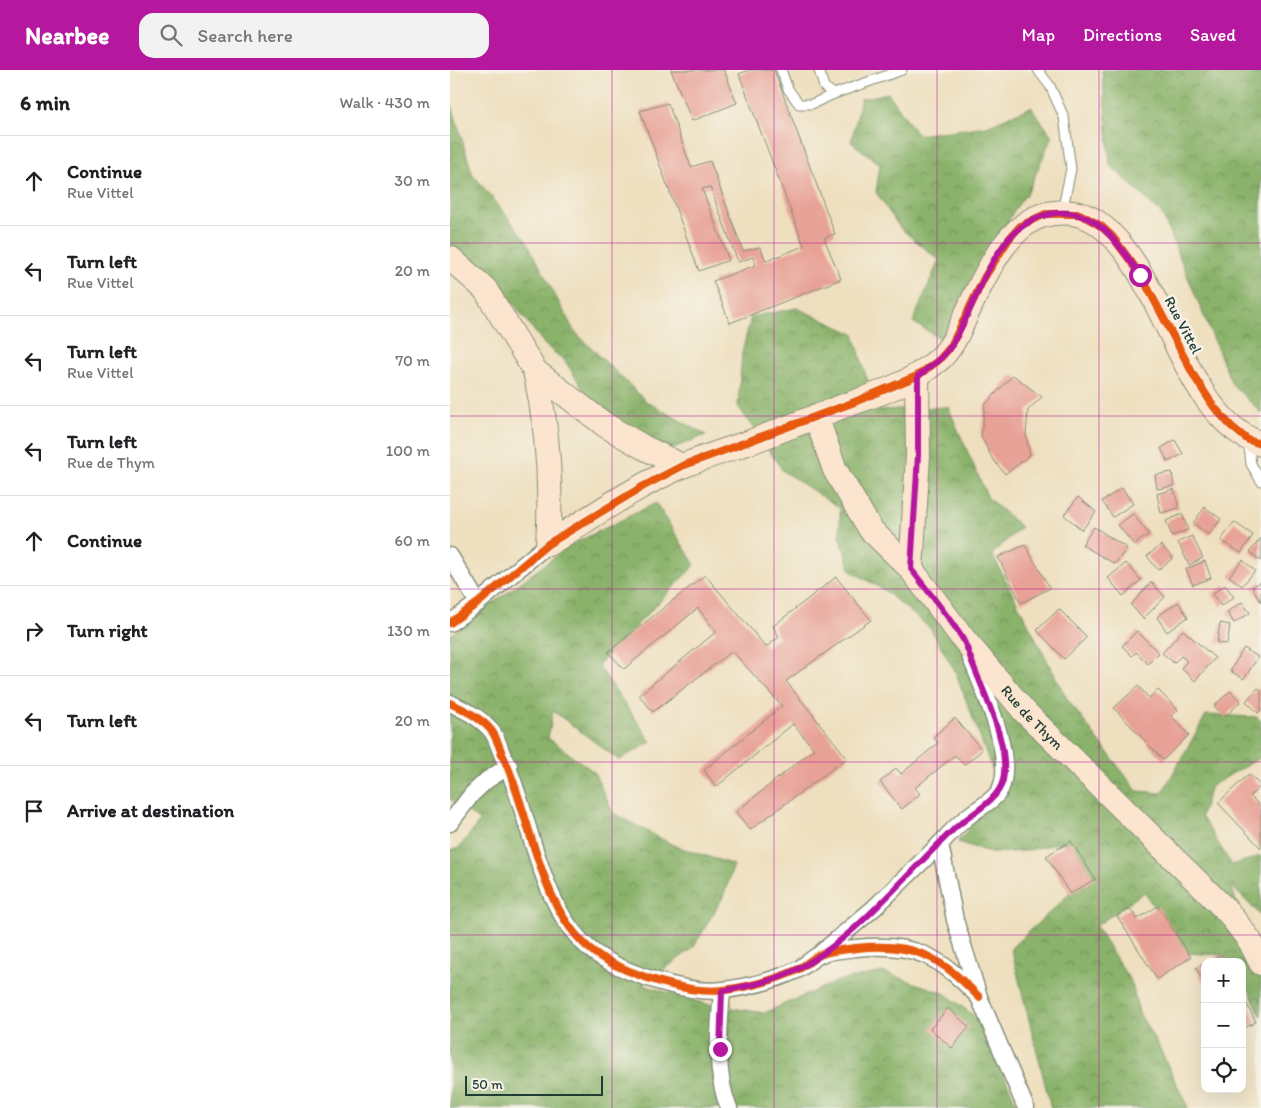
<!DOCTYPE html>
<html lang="en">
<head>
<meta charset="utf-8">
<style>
	:root { --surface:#fff; --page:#f2f2f2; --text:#202124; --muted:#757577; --line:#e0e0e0; --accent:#b5179e }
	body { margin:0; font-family:Itim,sans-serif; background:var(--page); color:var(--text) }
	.controls { position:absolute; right:15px; bottom:15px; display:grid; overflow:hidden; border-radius:10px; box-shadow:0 5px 20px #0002 }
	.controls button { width:45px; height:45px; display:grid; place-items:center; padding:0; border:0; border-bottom:1px solid var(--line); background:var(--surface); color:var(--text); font:25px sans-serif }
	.scale { position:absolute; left:15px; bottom:12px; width:138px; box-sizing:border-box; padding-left:5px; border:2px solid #1f3d34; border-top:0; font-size:14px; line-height:18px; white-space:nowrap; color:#1f3d34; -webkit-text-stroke:4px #f7f3e8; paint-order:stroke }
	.stop { position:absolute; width:15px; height:15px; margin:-11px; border:4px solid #b5179e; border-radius:50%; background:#fff }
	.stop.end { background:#b5179e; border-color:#fff; box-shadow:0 1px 5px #0008 }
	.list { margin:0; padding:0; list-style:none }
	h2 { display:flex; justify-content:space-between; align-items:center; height:65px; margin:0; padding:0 20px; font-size:21px }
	h2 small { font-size:16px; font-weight:400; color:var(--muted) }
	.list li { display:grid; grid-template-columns:32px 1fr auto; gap:15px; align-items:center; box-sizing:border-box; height:90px; padding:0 20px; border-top:1px solid var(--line) }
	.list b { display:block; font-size:19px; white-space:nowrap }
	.list p { margin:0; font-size:16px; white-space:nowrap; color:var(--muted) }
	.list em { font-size:16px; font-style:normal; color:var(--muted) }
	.icon { flex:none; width:28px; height:28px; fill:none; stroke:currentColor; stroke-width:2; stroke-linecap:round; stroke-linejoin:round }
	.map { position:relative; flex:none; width:811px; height:1038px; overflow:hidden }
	header { display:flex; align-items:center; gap:30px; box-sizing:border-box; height:70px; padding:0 25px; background:var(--accent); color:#fff }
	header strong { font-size:24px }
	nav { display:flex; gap:28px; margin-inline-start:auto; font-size:18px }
	.search { width:350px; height:45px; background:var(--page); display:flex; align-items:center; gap:12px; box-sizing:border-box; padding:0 18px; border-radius:15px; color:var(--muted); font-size:19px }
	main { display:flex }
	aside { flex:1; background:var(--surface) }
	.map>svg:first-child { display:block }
	.forest { fill:url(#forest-crowns); stroke:#54784f }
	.building { fill:#e8a196 }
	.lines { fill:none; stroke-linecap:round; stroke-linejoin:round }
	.lane-casing { stroke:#868e79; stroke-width:11 }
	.street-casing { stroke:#868e79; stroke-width:19 }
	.secondary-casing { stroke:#868e79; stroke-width:26 }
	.lane { stroke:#fff; stroke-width:9 }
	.street { stroke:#fff; stroke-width:16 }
	.secondary { stroke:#fbe5cf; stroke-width:24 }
	.cycleway-casing { stroke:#f7f3e8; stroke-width:11 }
	.cycleway { stroke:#e8590c; stroke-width:8 }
	.route { stroke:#b5179e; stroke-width:6 }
	.grid { fill:none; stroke:#b5179e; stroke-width:1; stroke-opacity:0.55 }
	.labels { text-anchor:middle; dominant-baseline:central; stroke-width:5; stroke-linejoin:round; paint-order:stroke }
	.street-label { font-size:15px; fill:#1f3d34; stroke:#f7f3e8 }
</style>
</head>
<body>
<header>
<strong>Nearbee</strong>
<div class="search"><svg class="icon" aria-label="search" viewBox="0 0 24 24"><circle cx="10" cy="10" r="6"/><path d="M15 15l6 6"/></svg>Search here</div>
<nav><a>Map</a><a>Directions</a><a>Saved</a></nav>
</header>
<main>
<aside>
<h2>6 min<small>Walk · 430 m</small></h2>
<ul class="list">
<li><svg class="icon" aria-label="ahead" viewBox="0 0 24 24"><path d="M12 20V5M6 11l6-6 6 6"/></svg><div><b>Continue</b><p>Rue Vittel</p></div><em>30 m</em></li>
<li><svg class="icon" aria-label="left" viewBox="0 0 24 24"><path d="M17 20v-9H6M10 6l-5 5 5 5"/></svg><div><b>Turn left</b><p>Rue Vittel</p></div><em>20 m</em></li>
<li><svg class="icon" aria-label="left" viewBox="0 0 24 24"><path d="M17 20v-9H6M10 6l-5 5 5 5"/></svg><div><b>Turn left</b><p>Rue Vittel</p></div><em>70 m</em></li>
<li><svg class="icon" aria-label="left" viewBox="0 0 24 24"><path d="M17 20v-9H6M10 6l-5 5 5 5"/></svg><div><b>Turn left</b><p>Rue de Thym</p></div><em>100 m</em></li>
<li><svg class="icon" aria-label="ahead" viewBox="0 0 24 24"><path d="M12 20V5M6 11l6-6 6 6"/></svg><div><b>Continue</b></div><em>60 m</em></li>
<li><svg class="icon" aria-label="right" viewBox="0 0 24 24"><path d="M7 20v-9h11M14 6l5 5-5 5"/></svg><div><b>Turn right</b></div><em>130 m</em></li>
<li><svg class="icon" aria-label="left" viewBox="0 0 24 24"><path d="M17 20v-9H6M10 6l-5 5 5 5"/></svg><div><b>Turn left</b></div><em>20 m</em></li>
<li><svg class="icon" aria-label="arrive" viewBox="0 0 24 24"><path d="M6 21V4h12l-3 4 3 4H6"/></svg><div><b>Arrive at destination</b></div></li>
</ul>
</aside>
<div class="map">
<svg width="811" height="1038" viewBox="0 0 811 1038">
	<defs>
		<pattern id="forest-crowns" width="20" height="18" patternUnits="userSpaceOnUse" patternTransform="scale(1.25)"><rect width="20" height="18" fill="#8ab26a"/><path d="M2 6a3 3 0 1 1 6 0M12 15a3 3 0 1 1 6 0" fill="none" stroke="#709258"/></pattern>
	</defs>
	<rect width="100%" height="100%" fill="#f7f3e8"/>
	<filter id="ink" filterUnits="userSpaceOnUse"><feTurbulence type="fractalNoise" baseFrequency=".02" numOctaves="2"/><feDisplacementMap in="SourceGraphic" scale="10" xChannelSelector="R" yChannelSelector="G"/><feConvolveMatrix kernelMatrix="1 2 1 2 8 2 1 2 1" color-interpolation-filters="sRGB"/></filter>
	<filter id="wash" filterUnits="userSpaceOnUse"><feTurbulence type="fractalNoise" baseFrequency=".0096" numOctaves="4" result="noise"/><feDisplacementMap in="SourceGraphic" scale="20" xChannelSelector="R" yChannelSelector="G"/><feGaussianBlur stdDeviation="1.12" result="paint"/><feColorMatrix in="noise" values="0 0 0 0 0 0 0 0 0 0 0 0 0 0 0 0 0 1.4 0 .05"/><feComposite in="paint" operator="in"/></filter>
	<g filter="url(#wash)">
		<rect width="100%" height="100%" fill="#eedfbe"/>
		<g class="forest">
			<polygon points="652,0 811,0 811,343 782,314 712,144 660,95"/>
			<polygon points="438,23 468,65 537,56 581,37 602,66 578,122 565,139 491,269 463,252 489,190 450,158 426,122 430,94 401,72 411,29"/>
			<polygon points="0,29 22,103 76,170 124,261 197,332 256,365 218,380 144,336 115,291 95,275 48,213 0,177"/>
			<polygon points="347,238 404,264 416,306 431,340 498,337 538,428 571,457 542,484 617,629 687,721 712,723 756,645 807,647 811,651 811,687 761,716 751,746 782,795 811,786 811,846 781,816 811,902 811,946 792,905 792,892 780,892 773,885 736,883 694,822 646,856 682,914 689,943 709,977 738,1038 601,1038 561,878 613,830 635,804 613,772 575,781 542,783 508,772 550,720 505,601 480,558 434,520 401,501 390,468 390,438 333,401 288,336 292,283 301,247"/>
			<polygon points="206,433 245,495 148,595 201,672 169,690 103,641 98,668 144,702 163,743 225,776 284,795 273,827 243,878 193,915 255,934 314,943 388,911 433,902 494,923 531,951 568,1038 0,1038 0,781 9,778 30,751 0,729 0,565 121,475"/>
		</g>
		<g id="blocks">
			<g class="building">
				<polygon points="221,0 274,0 287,33 242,51"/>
				<polygon points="299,0 324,0 385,164 374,168 391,209 280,253 263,211 306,195 303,187 288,192 260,117 252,119 279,190 249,201 190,41 218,33 241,97 260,91 293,181 310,177 316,191 354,176 289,4"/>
				<polygon points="563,305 592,327 578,340 576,365 580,385 555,404 542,388 531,366 535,335"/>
				<polygon points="725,370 733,384 718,392 711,378"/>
				<polygon points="722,402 724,416 707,419 705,405"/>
				<polygon points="672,418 683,434 663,447 652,431"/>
				<polygon points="724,419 729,438 711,443 707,424"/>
				<polygon points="628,427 646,442 632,460 614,445"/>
				<polygon points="755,437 771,449 759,465 743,453"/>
				<polygon points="683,444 699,464 684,475 668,455"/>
				<polygon points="732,444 738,460 722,466 716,451"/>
				<polygon points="784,452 803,465 791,483 771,470"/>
				<polygon points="644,457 677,478 665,494 632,475"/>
				<polygon points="742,466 753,488 739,495 728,472"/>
				<polygon points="811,468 811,491 800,482"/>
				<polygon points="575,475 600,518 571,533 548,487"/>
				<polygon points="711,475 723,488 708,500 697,486"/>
				<polygon points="793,490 805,501 792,516 779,506"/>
				<polygon points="755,491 761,508 743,515 736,499"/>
				<polygon points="676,493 691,510 673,526 658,508"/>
				<polygon points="255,505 316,577 329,567 323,556 386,507 421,550 336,611 397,688 300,760 286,742 364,679 343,654 266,717 254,700 332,636 282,581 203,642 189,625 266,562 248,538 174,599 158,582"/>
				<polygon points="701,512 715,527 693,549 681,535"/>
				<polygon points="811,512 811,532 802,517"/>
				<polygon points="775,515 784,527 771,536 762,524"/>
				<polygon points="728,532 738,547 717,562 707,547"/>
				<polygon points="792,532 800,543 784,553 777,542"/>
				<polygon points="609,539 637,567 614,589 587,560"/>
				<polygon points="770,553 780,555 777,574 767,573"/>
				<polygon points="733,560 765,588 745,611 731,598 737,591 731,586 724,593 712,583"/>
				<polygon points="687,561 709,583 698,594 686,582 682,586 672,576"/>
				<polygon points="794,578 808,587 794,609 780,601"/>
				<polygon points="688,616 699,628 708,620 728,640 721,646 739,665 713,690 664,638"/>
				<polygon points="808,618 811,620 811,640 808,643 796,631"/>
				<polygon points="780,621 791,631 775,647 764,636"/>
				<polygon points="505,648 532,680 514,695 505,685 465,718 470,724 452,739 430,712 446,698 451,704 488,673 483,667"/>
				<polygon points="799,704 811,716 800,726 811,737 811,778 768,733"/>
				<polygon points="621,771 645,809 620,824 596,786"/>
				<polygon points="708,836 741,887 707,909 667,846 680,838 687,849"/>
				<polygon points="772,885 776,892 758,892"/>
				<polygon points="755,893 755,916 746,898"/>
				<polygon points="792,925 806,952 792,959"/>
				<polygon points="498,938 519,957 502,978 480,959"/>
			</g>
		</g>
	</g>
	<g filter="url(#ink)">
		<use href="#blocks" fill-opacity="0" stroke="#868e79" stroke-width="1"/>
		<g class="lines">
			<g class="lane-casing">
				<g id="lane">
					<polyline points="331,0 338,19 349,34 362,34 384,24"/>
					<polyline points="369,0 374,17 384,24 452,0"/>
					<polyline points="588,0 600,16 614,47 621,99 612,142"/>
					<polyline points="798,370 801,394 811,411"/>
				</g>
			</g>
			<g class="street-casing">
				<g id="street">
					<polyline points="0,486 28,533"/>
					<polyline points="0,553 28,533 98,474"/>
					<path d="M519,583C531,614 569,693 548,723C541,732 529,738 521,744C509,753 500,763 490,774L505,850L529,927L576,1038"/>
					<path d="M0,633C14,640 30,647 41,660C46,666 49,676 52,684C82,745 89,849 151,887C180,905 241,925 274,920C298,917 325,910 347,900C355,896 361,889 369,885C379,880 394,880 406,878C465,872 489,886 529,927"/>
					<polyline points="0,753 22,724 37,710 59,696"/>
					<polyline points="372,882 424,838 490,774"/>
					<path d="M272,921C269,958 264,1003 279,1038"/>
				</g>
			</g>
			<g class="secondary-casing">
				<g id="secondary">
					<polyline points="0,188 35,219 85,301 155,355 193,377 232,396"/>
					<path d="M85,301C98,359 102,414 98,474"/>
					<path id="s1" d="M366,346L385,400L421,460L461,499L512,567L575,642L778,842L800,871L811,893"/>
					<path d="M98,474C142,447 187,415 235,395C257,386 280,379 303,371C331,360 359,349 388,338C422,326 459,315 487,291C502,279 509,260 517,243C534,207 559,147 604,143C620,141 636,144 649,154C717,205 730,345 811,374"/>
					<polyline points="461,499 468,385 467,306"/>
				</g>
			</g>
			<use href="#lane" class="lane"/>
			<use href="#street" class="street"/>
			<use href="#secondary" class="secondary"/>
			<g class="cycleway-casing">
				<g id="cycleway">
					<polyline points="0,553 28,533 98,474 192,417 232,396 402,333 467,306 489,290 501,276 534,208 559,169 570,156 595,144 630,144 651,156 662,166 691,205 744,306 764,337 781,356 798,370 811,374"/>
					<path d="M0,633C14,640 30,647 41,660C46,666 49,676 52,684C82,745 89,849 151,887C180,905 241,925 274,920C298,917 325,910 347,900C355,896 361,889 369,885C379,880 394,880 406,878C465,872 489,886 529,927"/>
				</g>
			</g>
			<use href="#cycleway" class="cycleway"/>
		</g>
	</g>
	<g class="lines" filter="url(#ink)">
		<path class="route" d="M270,979L272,921C297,916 326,911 348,899C405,869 457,803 503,760C518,745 548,732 553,710C560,677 536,628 524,597C520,587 517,575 511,566C496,543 478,521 461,499L468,385V306C479,297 493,289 501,276C530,231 544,148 607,143C648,139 670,176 690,205"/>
	</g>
	<path class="grid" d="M162,0V1038M324,0V1038M487,0V1038M649,0V1038M0,173H811M0,346H811M0,519H811M0,692H811M0,865H811"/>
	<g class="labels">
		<g class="street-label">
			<text transform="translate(733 255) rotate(62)">Rue Vittel</text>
			<text stroke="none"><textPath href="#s1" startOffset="375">Rue de Thym</textPath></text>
		</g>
	</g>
</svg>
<div class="controls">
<button>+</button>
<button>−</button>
<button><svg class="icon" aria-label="locate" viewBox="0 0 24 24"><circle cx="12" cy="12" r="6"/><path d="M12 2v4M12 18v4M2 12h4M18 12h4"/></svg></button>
</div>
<div class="scale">50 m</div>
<div class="stop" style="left:690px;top:205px"></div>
<div class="stop end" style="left:270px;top:979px"></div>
</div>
</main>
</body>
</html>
